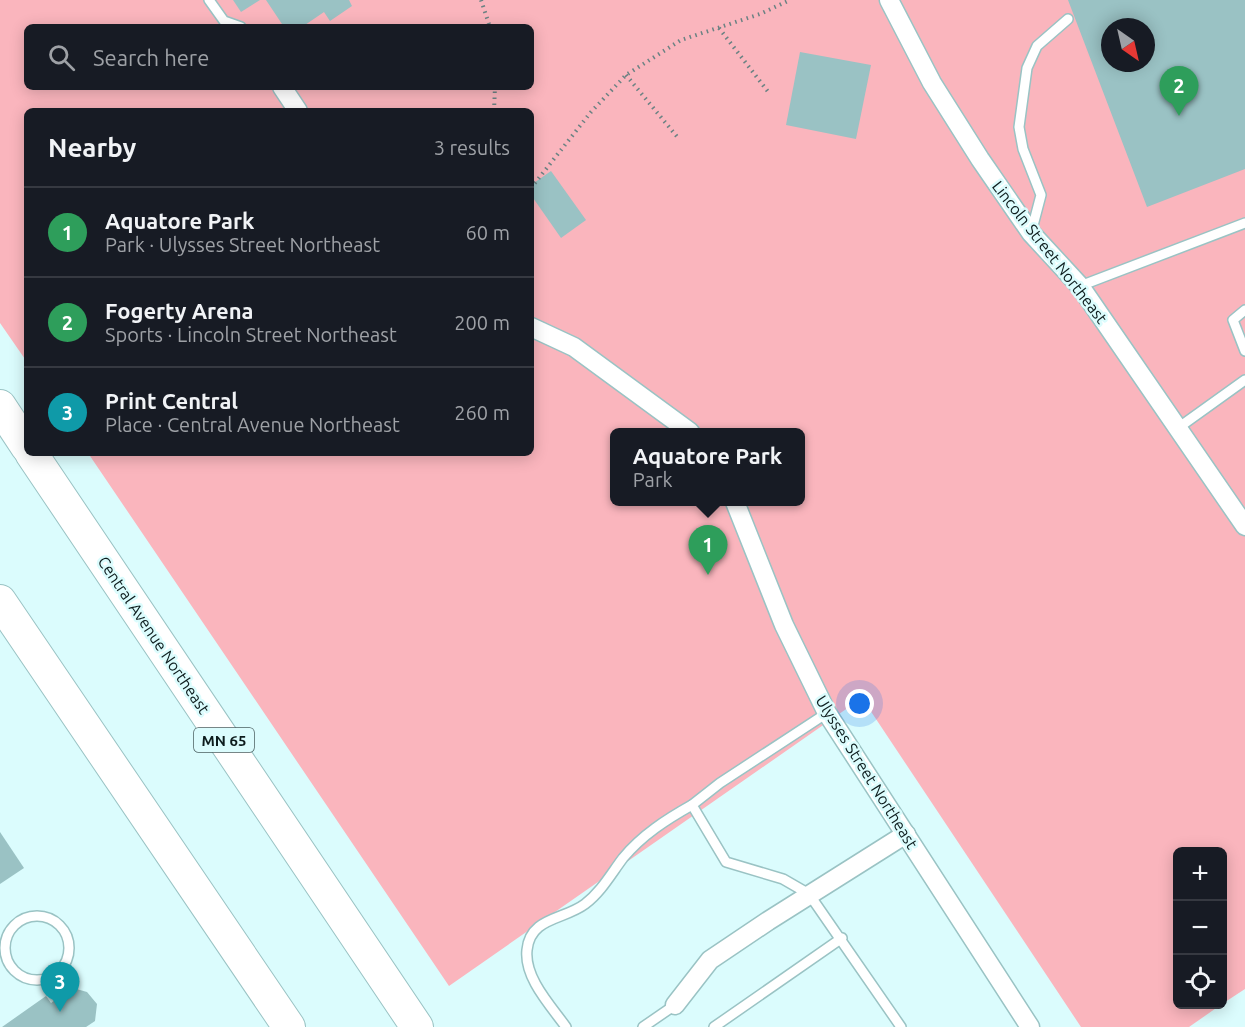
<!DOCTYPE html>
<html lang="en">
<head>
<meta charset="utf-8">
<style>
	:root { --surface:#171b24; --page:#20242c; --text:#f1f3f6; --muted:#9ea1a6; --line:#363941; --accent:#d54563 }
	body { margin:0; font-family:Ubuntu,sans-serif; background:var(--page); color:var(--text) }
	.controls { position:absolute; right:18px; bottom:18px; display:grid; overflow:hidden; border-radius:9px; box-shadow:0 3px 15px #0003 }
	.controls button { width:54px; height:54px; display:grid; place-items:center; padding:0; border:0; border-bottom:2px solid var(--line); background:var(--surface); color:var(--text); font:30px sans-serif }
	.compass { position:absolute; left:1101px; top:18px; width:54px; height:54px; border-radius:50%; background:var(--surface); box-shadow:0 3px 15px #0003; rotate:146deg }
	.you { position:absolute; left:860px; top:704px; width:21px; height:21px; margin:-15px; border:4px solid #fff; border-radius:50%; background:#1a73e8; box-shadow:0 0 0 9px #1a73e833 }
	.badge { display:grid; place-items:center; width:39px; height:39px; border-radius:50%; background:var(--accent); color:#fff; font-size:20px; font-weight:700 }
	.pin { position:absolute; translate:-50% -50px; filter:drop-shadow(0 2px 3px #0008) }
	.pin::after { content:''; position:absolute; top:32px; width:21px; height:18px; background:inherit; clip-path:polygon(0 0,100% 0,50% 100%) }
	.popup { position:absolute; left:610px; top:428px; width:195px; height:78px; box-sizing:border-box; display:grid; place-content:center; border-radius:9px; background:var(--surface); filter:drop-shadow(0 2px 4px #0005); font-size:20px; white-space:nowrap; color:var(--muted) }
	.popup b { font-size:22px; color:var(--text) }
	.popup::after { content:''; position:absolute; left:50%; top:100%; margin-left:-12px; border:12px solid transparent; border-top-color:var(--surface) }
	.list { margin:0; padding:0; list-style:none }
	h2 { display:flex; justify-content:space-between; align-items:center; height:78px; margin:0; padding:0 24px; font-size:26px }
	h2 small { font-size:20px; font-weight:400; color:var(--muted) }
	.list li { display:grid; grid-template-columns:39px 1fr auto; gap:18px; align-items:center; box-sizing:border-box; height:90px; padding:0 24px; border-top:2px solid var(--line) }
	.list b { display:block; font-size:22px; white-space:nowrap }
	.list p { margin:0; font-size:20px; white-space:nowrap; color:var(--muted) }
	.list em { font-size:20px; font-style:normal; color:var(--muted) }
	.icon { flex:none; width:33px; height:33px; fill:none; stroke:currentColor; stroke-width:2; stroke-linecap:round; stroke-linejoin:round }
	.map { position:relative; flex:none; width:1245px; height:1027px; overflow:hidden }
	.search { position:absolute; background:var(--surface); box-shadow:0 3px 15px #0003; left:24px; top:24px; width:510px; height:66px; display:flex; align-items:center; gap:15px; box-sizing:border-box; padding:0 21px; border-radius:9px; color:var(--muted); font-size:22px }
	.panel { position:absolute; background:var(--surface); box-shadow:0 3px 15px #0003; left:24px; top:108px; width:510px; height:348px; border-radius:9px }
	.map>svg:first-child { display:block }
	.green { fill:#fab5bd; fill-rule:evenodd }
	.building { fill:#9ac2c4; fill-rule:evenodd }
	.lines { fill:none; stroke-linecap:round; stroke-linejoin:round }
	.service-casing { stroke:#9ac3c4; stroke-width:12 }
	.minor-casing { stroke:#9ac3c4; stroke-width:21 }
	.trunk-casing { stroke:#9ac3c4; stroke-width:34 }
	.path { stroke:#6b8283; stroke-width:4; stroke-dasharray:1.5 4.5; stroke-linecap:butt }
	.service { stroke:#fff; stroke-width:9 }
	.minor { stroke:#fff; stroke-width:18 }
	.trunk { stroke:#fff; stroke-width:32 }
	.labels { text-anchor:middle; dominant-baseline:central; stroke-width:5; stroke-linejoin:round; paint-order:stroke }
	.shield { fill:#dbfcfd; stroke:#4b5f60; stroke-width:1.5 }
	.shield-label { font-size:15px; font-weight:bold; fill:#0d1c1d }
	.street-label { font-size:16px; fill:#0d1c1d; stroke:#dbfcfd }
</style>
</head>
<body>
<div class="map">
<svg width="1245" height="1027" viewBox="0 0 1245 1027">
	<rect width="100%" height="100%" fill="#dbfcfd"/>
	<path class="green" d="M0,0H1245V989L1222,1004V852H1178V1004H1222L1189,1027H1081L862,698L449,986L88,453H531V111H27V362L0,323ZM27,27H531V87H27ZM1110,27H1146V63H1110ZM615,432H801V502H615Z"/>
	<g class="building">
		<polygon points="233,0 260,0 241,12"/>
		<polygon points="266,0 349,0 352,6 330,21 324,12 302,27 284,27"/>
		<path d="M1068,0H1245V169L1147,207ZM1110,27H1146V63H1110Z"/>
		<polygon points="800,52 871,65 856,139 786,125"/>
		<polygon points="551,171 586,220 561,238 531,195 531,185"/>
		<polygon points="0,832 24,868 0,884"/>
		<polygon points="73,988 87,992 97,1004 95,1021 86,1027 2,1027 46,996 51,1003"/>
	</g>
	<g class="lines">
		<g class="service-casing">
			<g id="service">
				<polyline points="209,0 224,21 241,27"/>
				<polyline points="1031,233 1041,195 1023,149 1019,127 1027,68 1037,46 1068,19"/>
				<polyline points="1080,286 1245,223"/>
				<polyline points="1245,310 1233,320 1245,351"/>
				<polyline points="1178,428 1245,380"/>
				<polyline points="827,713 720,783 692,805 726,862 783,879 809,894 901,1027"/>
				<circle cx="37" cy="948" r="32"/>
				<path d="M566,1027C551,1006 524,978 527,950C530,917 564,920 585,904C601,892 611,874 623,858C642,835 667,819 692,805"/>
				<polyline points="643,1027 675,1005"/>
				<polyline points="714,1027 842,938"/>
			</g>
		</g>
		<g class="minor-casing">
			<g id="minor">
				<polyline points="889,0 932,83 980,159 1031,233 1080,286 1245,526"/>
				<polyline points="282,87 298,111"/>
				<polyline points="531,327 574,347 690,432"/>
				<polyline points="735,502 784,625 827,713 1030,1027"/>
				<polyline points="675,1005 710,960 768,921 906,834"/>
			</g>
		</g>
		<g class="trunk-casing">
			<g id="trunk">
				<polyline points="0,406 27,447"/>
				<polyline points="31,453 417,1027"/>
				<polyline points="0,601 289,1027"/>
			</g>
		</g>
		<g class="path">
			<polyline points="481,0 490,27"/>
			<polyline points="719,28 769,93"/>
			<polyline points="626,75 679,139"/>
			<polyline points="494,111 495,87"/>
			<polyline points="531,188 591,112 626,75 681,40 760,14 790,0"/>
		</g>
		<use href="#service" class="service"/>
		<use href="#minor" class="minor"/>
		<use href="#trunk" class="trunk"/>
	</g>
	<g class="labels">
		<rect class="shield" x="194" y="728" width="60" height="24" rx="4.5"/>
		<g class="shield-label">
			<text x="224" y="740">MN 65</text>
		</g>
		<g class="street-label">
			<text transform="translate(1050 252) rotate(52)">Lincoln Street Northeast</text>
			<text transform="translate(154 635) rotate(56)">Central Avenue Northeast</text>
			<text transform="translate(867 772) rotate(58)">Ulysses Street Northeast</text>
		</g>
	</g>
</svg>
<div class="controls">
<button>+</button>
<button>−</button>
<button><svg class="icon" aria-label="locate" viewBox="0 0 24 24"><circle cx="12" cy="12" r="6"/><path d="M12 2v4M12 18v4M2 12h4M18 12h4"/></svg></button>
</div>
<svg class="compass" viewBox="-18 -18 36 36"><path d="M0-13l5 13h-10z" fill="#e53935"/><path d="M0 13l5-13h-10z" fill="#9ea1a6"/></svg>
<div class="you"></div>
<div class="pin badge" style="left:708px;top:575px;background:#2e9e5b">1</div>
<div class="popup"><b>Aquatore Park</b>Park</div>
<div class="pin badge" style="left:1179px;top:116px;background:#2e9e5b">2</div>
<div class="pin badge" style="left:60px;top:1012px;background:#0f9aa8">3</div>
<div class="search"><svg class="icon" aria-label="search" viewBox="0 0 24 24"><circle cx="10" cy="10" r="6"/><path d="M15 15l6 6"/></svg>Search here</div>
<section class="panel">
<h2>Nearby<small>3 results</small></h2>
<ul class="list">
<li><span class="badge" style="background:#2e9e5b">1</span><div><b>Aquatore Park</b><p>Park · Ulysses Street Northeast</p></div><em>60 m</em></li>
<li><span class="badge" style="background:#2e9e5b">2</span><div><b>Fogerty Arena</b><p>Sports · Lincoln Street Northeast</p></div><em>200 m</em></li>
<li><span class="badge" style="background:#0f9aa8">3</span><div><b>Print Central</b><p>Place · Central Avenue Northeast</p></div><em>260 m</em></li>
</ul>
</section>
</div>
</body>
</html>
